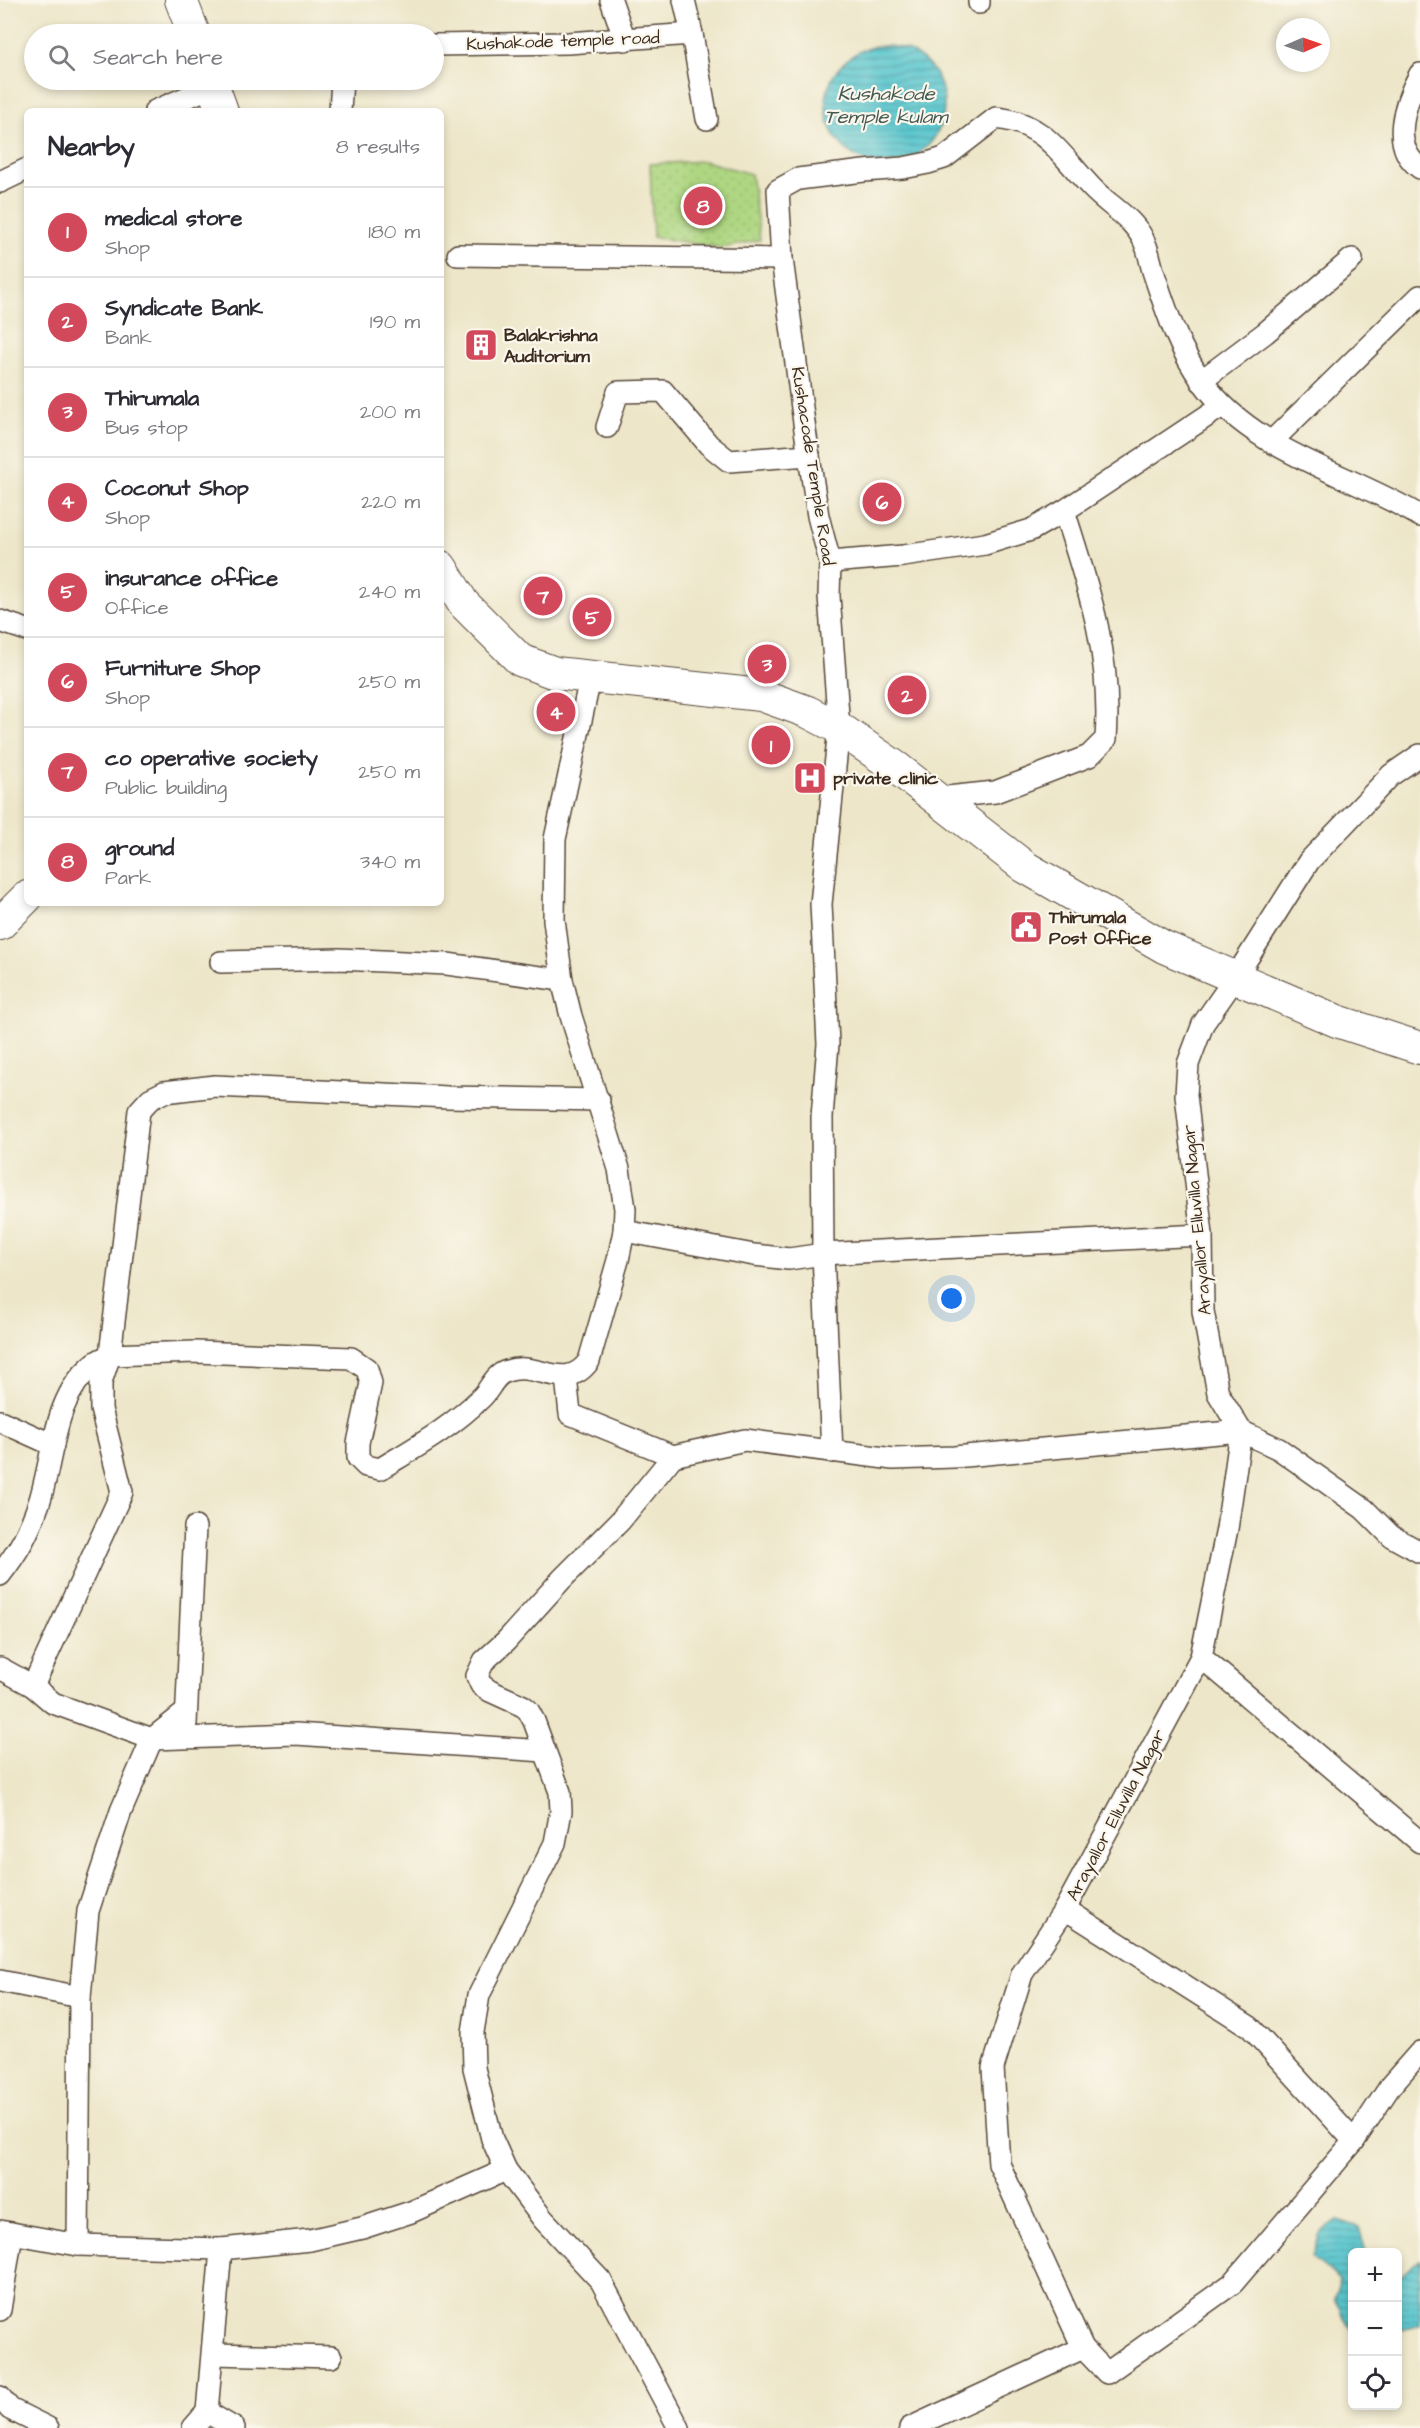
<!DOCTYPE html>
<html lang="en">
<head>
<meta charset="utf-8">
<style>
	:root { --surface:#fff; --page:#f7f7f7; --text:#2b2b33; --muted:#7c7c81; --line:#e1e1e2; --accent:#d1495b }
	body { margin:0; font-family:"Architects Daughter",sans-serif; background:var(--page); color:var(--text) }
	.controls { position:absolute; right:18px; bottom:18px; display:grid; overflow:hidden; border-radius:9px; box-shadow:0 3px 9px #0003 }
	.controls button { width:54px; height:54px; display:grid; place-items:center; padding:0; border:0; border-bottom:2px solid var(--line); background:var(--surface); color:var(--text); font:30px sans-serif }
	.compass { position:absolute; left:1276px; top:18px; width:54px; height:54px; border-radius:50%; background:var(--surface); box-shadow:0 3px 9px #0003; rotate:88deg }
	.you { position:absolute; left:952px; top:1299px; width:21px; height:21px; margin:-15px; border:4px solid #fff; border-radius:50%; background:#1a73e8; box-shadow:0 0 0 9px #1a73e833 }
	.badge { display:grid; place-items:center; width:39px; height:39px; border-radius:50%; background:var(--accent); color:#fff; font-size:20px; font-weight:700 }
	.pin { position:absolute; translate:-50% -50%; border:3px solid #fff; box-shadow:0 2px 6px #0006 }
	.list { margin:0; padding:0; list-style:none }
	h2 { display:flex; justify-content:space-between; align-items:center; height:78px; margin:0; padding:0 24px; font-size:26px }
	h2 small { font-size:20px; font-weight:400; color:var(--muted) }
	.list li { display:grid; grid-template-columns:39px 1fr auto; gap:18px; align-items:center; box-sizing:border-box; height:90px; padding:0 24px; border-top:2px solid var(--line) }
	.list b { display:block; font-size:22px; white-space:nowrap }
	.list p { margin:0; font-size:20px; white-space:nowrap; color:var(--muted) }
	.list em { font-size:20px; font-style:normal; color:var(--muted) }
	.icon { flex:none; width:33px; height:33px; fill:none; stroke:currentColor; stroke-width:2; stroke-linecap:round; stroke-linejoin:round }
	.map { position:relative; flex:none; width:1420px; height:2428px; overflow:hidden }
	.search { position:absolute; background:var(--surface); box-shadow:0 3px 9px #0003; left:24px; top:24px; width:420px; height:66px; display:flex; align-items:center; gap:15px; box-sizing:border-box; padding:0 21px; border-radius:33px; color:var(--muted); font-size:22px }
	.panel { position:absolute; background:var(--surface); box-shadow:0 3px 9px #0003; left:24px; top:108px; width:420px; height:798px; border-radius:9px }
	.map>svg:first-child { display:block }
	.park { fill:url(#park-dots); stroke:#758050; stroke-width:1.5 }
	.water { fill:url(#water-rules); stroke:#4a7876; stroke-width:1.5 }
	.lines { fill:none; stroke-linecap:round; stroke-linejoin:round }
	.street-casing { stroke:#564638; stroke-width:24 }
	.secondary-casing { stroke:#564638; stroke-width:34 }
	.street { stroke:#fff; stroke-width:21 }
	.secondary { stroke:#fff; stroke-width:32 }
	.labels { text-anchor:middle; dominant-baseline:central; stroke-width:4.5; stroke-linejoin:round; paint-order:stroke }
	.street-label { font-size:18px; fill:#3b2a1e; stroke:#fbf7ec }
	.poi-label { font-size:18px; font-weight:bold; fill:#3b2a1e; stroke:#fbf7ec; text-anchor:start }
	.water-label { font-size:20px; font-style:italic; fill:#445953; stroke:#fbf7ec }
</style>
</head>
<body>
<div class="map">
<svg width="1420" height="2428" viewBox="0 0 1420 2428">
	<defs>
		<pattern id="park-dots" width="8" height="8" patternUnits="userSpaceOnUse" patternTransform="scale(1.5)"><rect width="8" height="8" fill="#afd782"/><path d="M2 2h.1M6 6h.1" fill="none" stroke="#97b970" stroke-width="1.8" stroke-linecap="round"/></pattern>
		<pattern id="water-rules" width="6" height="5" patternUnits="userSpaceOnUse" patternTransform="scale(1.5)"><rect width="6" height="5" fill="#59c6ce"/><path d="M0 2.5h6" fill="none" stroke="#4ba1a7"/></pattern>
	</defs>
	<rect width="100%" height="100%" fill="#fbf7ec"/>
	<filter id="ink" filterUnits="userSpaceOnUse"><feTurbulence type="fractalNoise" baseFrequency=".0167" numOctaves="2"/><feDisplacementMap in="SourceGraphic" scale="12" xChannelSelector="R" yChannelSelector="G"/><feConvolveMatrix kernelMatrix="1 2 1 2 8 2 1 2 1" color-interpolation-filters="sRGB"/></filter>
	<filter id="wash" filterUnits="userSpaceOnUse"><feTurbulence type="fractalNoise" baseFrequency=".008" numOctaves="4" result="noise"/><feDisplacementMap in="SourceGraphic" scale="24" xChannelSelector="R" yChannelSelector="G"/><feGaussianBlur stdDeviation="1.35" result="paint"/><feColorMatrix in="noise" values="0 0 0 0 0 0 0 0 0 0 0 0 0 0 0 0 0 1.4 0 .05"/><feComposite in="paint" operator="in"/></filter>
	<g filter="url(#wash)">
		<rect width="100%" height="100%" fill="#ede6c9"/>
		<polygon class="park" points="704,161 751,174 760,240 722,248 653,237 650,164"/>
		<g class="water">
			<circle cx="885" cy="105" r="59"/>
			<polygon points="1338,2220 1359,2227 1366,2252 1352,2252 1352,2330 1334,2299 1340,2280 1312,2257 1320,2233"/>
			<polygon points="1420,2259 1420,2325 1398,2331 1398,2278"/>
		</g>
	</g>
	<g filter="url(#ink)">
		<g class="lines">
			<g class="street-casing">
				<g id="street">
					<polyline points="611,0 625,40"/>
					<polyline points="684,0 692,34 707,119"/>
					<polyline points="979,3 979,0"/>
					<polyline points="434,45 568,43 692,34"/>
					<path d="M1420,74C1405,102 1389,146 1420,168"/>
					<polyline points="155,111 213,86"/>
					<polyline points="340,111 342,80"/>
					<polyline points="0,182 27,169"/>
					<polyline points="458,255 782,259"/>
					<polyline points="1201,381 1265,333 1352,259"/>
					<polyline points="607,427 618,392 663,391 709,445 729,461 809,455"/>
					<polyline points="1272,441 1420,296"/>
					<polyline points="830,562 903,556 985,544 1031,530 1064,511 1222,406"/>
					<polyline points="0,621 27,630"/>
					<path d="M938,798L995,792L1089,756L1106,739C1112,656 1089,589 1064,511"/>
					<polyline points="221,962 339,959 447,964 562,980"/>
					<polyline points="624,1231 754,1255 789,1259 823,1254 879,1251 1202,1235"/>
					<polyline points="566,1377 570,1414 673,1456"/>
					<polyline points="0,1421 53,1445"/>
					<path d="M832,1452L823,1254L822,1117L828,1044L821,904L839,728L829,596L830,562L818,516L805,430L782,259L778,190L798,179L864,171L903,168L928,163L944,158L996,118C1046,123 1061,156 1092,188C1109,206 1132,217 1143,239C1149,250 1150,262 1154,274C1166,310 1179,350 1202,381C1254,453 1347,472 1420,516"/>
					<path d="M0,1575C19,1551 29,1532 39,1503C54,1457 53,1396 94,1364C98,1360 105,1358 110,1355L139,1111L150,1099L164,1092L215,1086L448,1097L599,1100"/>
					<polyline points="1201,1657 1420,1842"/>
					<polyline points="0,1668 33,1686 53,1703 152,1739 296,1734 544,1751"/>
					<path d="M33,1686L122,1492L101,1409V1382L110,1355L195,1352L351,1358L367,1369L371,1383L358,1443V1458L366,1466L380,1469C416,1447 452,1427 482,1397C491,1388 494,1375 507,1371C537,1360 565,1394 589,1361L618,1260L624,1231L625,1209L619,1169L571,1016L562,980L554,920L555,839L590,679"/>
					<polyline points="186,1724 195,1527"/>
					<polyline points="1065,1909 1022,1974 993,2068 999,2164 1083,2348"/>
					<polyline points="0,1981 80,1997"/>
					<polyline points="1354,2141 1250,2027 1065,1909 1201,1657 1227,1529 1241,1431 1218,1393 1203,1311 1202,1235 1186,1095 1188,1064 1203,1024 1235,978 1309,861 1391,775 1420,755"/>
					<polyline points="0,2231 78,2245 80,1997 88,1911 121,1811 152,1739 186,1712"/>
					<polyline points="78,2245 221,2249 207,2412 234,2428"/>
					<polyline points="221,2249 310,2240 362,2228 411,2212 506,2170"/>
					<polyline points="0,2310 12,2233"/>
					<polyline points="213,2354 331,2357"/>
					<polyline points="0,2397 10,2409 48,2428"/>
					<polyline points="193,2428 207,2412"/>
					<polyline points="679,2428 601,2281 543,2219 506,2170 492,2139 474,2068 473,2032 479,1995 555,1843 561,1811 560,1792 534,1721 528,1710 523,1706 490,1691 481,1685 477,1676 484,1661 506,1641 562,1579 620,1521 673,1456 745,1440 893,1459 954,1457 1241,1431 1279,1449 1364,1509 1391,1536 1420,1552"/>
					<polyline points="910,2428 1083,2348 1107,2373 1233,2283 1354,2141 1391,2085 1420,2052"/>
				</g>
			</g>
			<g class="secondary-casing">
				<g id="secondary">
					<polyline points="181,0 194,34"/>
					<polyline points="211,80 222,111"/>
					<polyline points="441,567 463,603 520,660 555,673 761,695 808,712 839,728 897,768 1025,867 1164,947 1337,1021 1420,1048"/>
					<polyline points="0,924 27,897"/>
				</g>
			</g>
			<use href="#street" class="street"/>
			<use href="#secondary" class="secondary"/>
		</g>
	</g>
	<defs>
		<g id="building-square" transform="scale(1.725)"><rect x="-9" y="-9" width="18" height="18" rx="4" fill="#d1495b" stroke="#fbf7ec"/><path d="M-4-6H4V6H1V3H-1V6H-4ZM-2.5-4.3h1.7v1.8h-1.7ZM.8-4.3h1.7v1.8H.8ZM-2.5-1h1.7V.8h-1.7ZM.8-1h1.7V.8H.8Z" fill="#fff"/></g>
		<g id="hospital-square" transform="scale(1.725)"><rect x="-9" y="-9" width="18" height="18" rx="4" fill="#d1495b" stroke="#fbf7ec"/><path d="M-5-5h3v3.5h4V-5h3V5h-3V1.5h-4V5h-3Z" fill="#fff"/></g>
		<g id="civic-square" transform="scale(1.725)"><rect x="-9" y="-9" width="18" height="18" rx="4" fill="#d1495b" stroke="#fbf7ec"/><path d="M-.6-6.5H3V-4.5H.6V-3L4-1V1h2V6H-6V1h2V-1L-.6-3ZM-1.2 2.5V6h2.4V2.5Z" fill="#fff"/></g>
	</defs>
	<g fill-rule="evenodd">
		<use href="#building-square" x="481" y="345"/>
		<use href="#hospital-square" x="810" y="778"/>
		<use href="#civic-square" x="1026" y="927"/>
	</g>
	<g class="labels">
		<g class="street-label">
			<text transform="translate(563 41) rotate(-2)">Kushakode temple road</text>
			<text transform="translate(813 466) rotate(81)">Kushacode Temple Road</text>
			<text transform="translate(1197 1220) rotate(-95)">Arayallor Elluvilla Nagar</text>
			<text transform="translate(1116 1815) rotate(-62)">Arayallor Elluvilla Nagar</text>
		</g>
		<g class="poi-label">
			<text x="504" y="335">Balakrishna<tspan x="504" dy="21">Auditorium</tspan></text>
			<text x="833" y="778">private clinic</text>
			<text x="1049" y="917">Thirumala<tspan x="1049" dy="21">Post Office</tspan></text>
		</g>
		<g class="water-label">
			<text x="886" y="94">Kushakode<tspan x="886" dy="23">Temple kulam</tspan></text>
		</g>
	</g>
</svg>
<div class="controls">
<button>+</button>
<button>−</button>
<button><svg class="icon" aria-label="locate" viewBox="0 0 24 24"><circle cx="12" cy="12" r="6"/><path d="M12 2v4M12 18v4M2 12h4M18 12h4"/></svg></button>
</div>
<svg class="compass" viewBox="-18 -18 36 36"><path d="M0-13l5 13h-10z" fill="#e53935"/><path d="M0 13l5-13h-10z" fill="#7c7c81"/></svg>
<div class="you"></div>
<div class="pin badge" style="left:771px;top:745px">1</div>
<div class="pin badge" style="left:907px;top:695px">2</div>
<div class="pin badge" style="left:767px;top:664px">3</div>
<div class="pin badge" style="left:556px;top:712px">4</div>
<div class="pin badge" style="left:592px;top:617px">5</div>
<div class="pin badge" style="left:882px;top:502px">6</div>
<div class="pin badge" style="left:543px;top:596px">7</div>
<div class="pin badge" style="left:703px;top:206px">8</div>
<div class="search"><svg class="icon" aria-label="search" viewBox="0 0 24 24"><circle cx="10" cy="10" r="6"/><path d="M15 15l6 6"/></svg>Search here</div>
<section class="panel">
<h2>Nearby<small>8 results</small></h2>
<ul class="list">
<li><span class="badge">1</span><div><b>medical store</b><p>Shop</p></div><em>180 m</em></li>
<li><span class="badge">2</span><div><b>Syndicate Bank</b><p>Bank</p></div><em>190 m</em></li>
<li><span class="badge">3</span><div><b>Thirumala</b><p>Bus stop</p></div><em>200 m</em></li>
<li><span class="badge">4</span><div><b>Coconut Shop</b><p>Shop</p></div><em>220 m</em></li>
<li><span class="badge">5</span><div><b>insurance office</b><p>Office</p></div><em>240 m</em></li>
<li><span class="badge">6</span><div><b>Furniture Shop</b><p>Shop</p></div><em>250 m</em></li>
<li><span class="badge">7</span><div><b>co operative society</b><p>Public building</p></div><em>250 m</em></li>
<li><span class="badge">8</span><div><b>ground</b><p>Park</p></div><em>340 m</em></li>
</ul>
</section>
</div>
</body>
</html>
